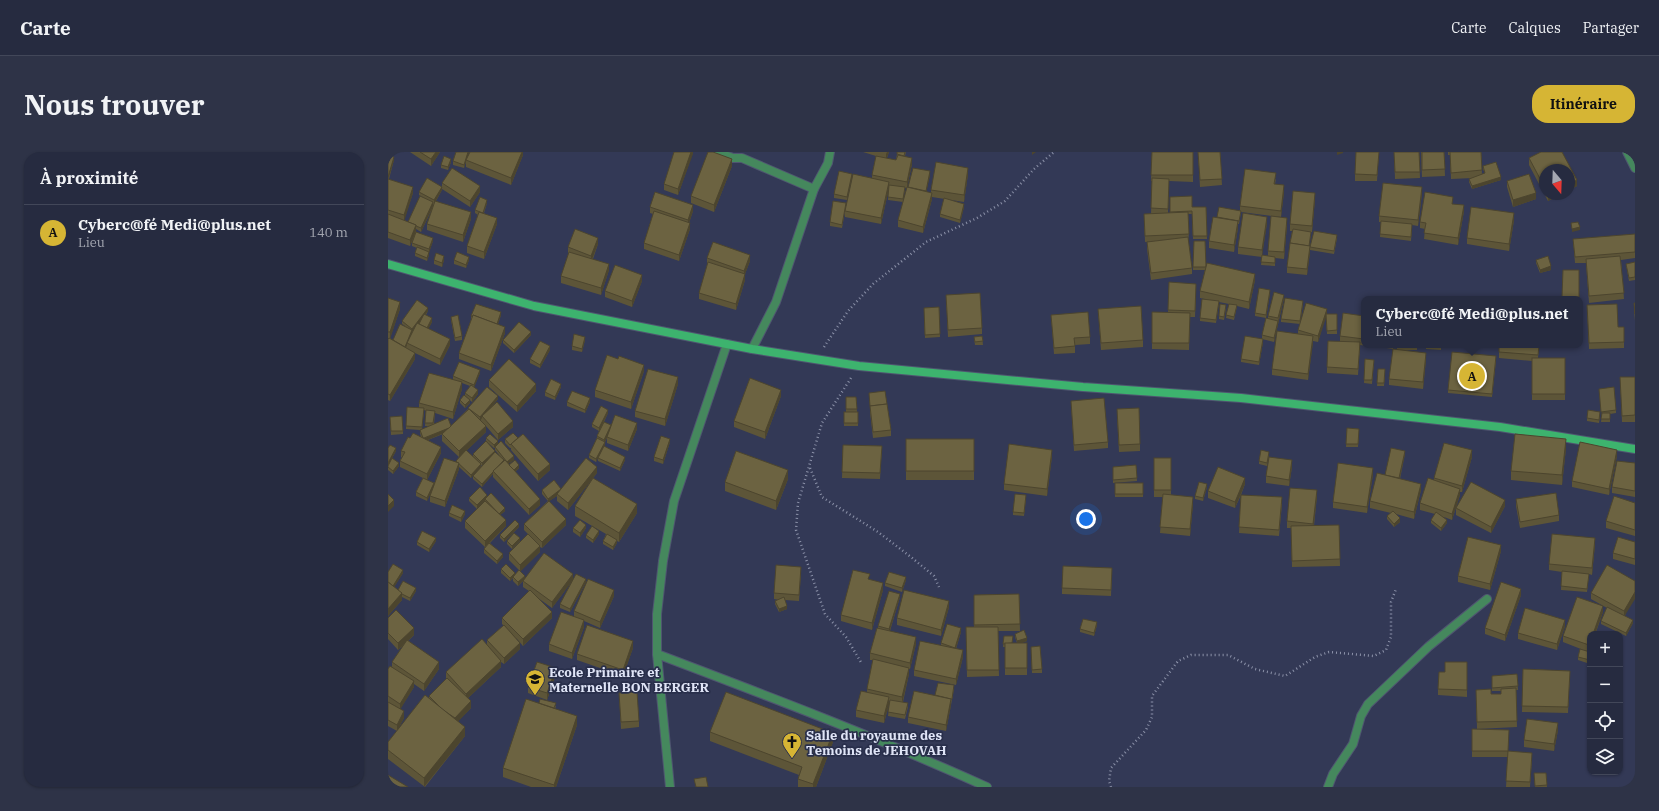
<!DOCTYPE html>
<html lang="fr">
<head>
<meta charset="utf-8">
<style>
	:root { --surface:#262b40; --page:#2e3347; --text:#f1f3f6; --muted:#a4a7b1; --line:#424759; --accent:#d6b534 }
	body { margin:0; font-family:"IBM Plex Serif",serif; background:var(--page); color:var(--text) }
	.controls { position:absolute; right:12px; bottom:12px; display:grid; overflow:hidden; border-radius:8px; box-shadow:0 1px 3px #0004 }
	.controls button { width:36px; height:36px; display:grid; place-items:center; padding:0; border:0; border-bottom:1px solid var(--line); background:var(--surface); color:var(--text); font:20px sans-serif }
	.compass { position:absolute; left:1151px; top:12px; width:36px; height:36px; border-radius:50%; background:var(--surface); box-shadow:0 1px 3px #0004; rotate:161deg }
	.you { position:absolute; left:698px; top:367px; width:14px; height:14px; margin:-10px; border:3px solid #fff; border-radius:50%; background:#1a73e8; box-shadow:0 0 0 6px #1a73e833 }
	.badge { display:grid; place-items:center; width:26px; height:26px; border-radius:50%; background:var(--accent); color:#111; font-size:13px; font-weight:700 }
	.pin { position:absolute; translate:-50% -50%; border:2px solid #fff; box-shadow:0 1px 4px #0006 }
	.popup { position:absolute; left:973px; top:144px; width:222px; height:52px; box-sizing:border-box; display:grid; place-content:center; border-radius:8px; background:var(--surface); filter:drop-shadow(0 1px 3px #0005); font-size:13px; white-space:nowrap; color:var(--muted) }
	.popup b { font-size:15px; color:var(--text) }
	.popup::after { content:''; position:absolute; left:50%; top:100%; margin-left:-8px; border:8px solid transparent; border-top-color:var(--surface) }
	.list { margin:0; padding:0; list-style:none }
	h2 { display:flex; justify-content:space-between; align-items:center; height:52px; margin:0; padding:0 16px; font-size:17px }
	h2 small { font-size:13px; font-weight:400; color:var(--muted) }
	.list li { display:grid; grid-template-columns:26px 1fr auto; gap:12px; align-items:center; box-sizing:border-box; height:56px; padding:0 16px; border-top:1px solid var(--line) }
	.list b { display:block; font-size:15px; white-space:nowrap }
	.list p { margin:0; font-size:13px; white-space:nowrap; color:var(--muted) }
	.list em { font-size:13px; font-style:normal; color:var(--muted) }
	.icon { flex:none; width:22px; height:22px; fill:none; stroke:currentColor; stroke-width:2; stroke-linecap:round; stroke-linejoin:round }
	.map { position:relative; flex:none; width:1247px; height:635px; overflow:hidden; border-radius:16px }
	header { display:flex; align-items:center; gap:24px; box-sizing:border-box; height:56px; padding:0 20px; background:var(--surface); border-bottom:1px solid var(--line) }
	header strong { font-size:19px }
	nav { display:flex; gap:22px; margin-inline-start:auto; font-size:14px }
	.intro { display:flex; align-items:center; justify-content:space-between; box-sizing:border-box; height:96px; padding:0 24px }
	h1 { margin:0; font-size:28px }
	.button { padding:10px 18px; border-radius:16px; background:var(--accent); color:#111; font-size:14px; font-weight:700 }
	main { display:flex; gap:24px; padding:0 24px }
	aside { flex:1; background:var(--surface); border-radius:16px; box-shadow:0 1px 3px #0004 }
	.map>svg:first-child { display:block }
	.lines { fill:none; stroke-linecap:round; stroke-linejoin:round }
	.street-casing { stroke:#4f5570; stroke-width:10 }
	.secondary-casing { stroke:#4f5570; stroke-width:10 }
	.path { stroke:#8c92a9; stroke-width:2.5; stroke-dasharray:1 3; stroke-linecap:butt }
	.street { stroke:#45885d; stroke-width:8 }
	.secondary { stroke:#3db36e; stroke-width:8 }
	.wall { fill:#5d5538; fill-rule:evenodd }
	.shaded-wall { fill:#4c452e }
	.building { fill:#6c6341; stroke:#4c452e }
	.labels { text-anchor:middle; dominant-baseline:central; stroke-width:3.5; stroke-linejoin:round; paint-order:stroke }
	.poi-label { font-size:13px; font-weight:bold; fill:#e0e5f7; stroke:#292f4b; text-anchor:start }
</style>
</head>
<body>
<header>
<strong>Carte</strong>
<nav><a>Carte</a><a>Calques</a><a>Partager</a></nav>
</header>
<div class="intro"><h1>Nous trouver</h1><a class="button">Itinéraire</a></div>
<main>
<aside>
<h2>À proximité<small></small></h2>
<ul class="list">
<li><span class="badge">A</span><div><b>Cyberc@fé Medi@plus.net</b><p>Lieu</p></div><em>140 m</em></li>
</ul>
</aside>
<div class="map">
<svg width="1247" height="635" viewBox="0 0 1247 635">
	<rect width="100%" height="100%" fill="#333956"/>
	<g class="lines">
		<g class="street-casing">
			<g id="street">
				<polyline points="328,0 345,6 354,6 426,37"/>
				<polyline points="1239,0 1247,16"/>
				<polyline points="364,197 388,150 426,37 440,11 442,0"/>
				<path d="M269,502C380,544 491,586 599,635"/>
				<polyline points="282,635 269,502 269,462 275,409 286,349 339,192"/>
				<polyline points="940,635 945,622 965,592 973,564 980,552 1040,495 1099,447"/>
			</g>
		</g>
		<g class="secondary-casing">
			<polyline id="secondary" points="0,112 146,154 364,197 471,214 695,235 853,246 1112,275 1247,297"/>
		</g>
		<g class="path">
			<polyline points="436,195 460,159 485,132 538,90 589,66 617,49 646,17 666,0"/>
			<polyline points="463,226 434,271 410,351 408,378 437,462 458,485 474,512"/>
			<polyline points="422,316 434,345 490,380 523,405 546,424 551,435"/>
			<polyline points="723,635 721,629 723,616 758,578 764,565 764,544 790,509 803,503 840,503 867,517 897,524 927,505 941,500 986,504 998,498 1003,485 1003,450 1008,437"/>
		</g>
		<use href="#street" class="street"/>
		<use href="#secondary" class="secondary"/>
	</g>
	<g class="wall">
		<polygon points="22,0 52,0 43,14"/>
		<polygon points="81,0 76,16 65,13 65,9"/>
		<polygon points="135,0 135,3 123,33 78,15 78,8"/>
		<polygon points="305,0 290,43 276,38 276,32"/>
		<polygon points="475,0 501,0 499,6 508,8 509,2 518,0 517,4 524,12 519,36 517,36 515,50 500,48 501,33 501,36 493,72 457,65 457,59 484,26 484,23 488,4"/>
		<polygon points="764,0 805,0 805,30 781,29 780,61 782,61 782,45 804,55 818,55 819,87 805,87 804,62 800,62 801,82 800,88 804,116 804,122 763,128 759,97 759,90 767,89 757,90 756,62 763,62 764,29 763,29"/>
		<polygon points="810,0 832,0 834,33 812,35"/>
		<polygon points="991,0 989,29 967,29 967,22"/>
		<polygon points="1006,0 1031,0 1032,26 1007,27"/>
		<polygon points="1033,0 1056,0 1057,24 1034,25"/>
		<polygon points="1060,0 1093,0 1094,23 1097,22 1095,17 1095,14 1113,28 1084,37 1081,30 1081,27 1085,26 1063,27 1062,3 1060,3"/>
		<polygon points="1153,0 1174,0 1189,28 1189,34 1181,38 1181,18 1157,18 1157,42 1173,42 1160,49 1141,13 1141,6"/>
		<polygon points="0,3 6,8 1,27 25,41 16,68 20,70 36,46 31,43 31,40 54,38 48,49 83,67 75,90 39,78 39,72 44,57 33,80 28,77 28,80 45,89 41,100 41,103 39,109 27,104 27,101 29,96 24,94 24,91 27,83 22,94 0,86"/>
		<polygon points="63,10 60,18 53,16 53,13"/>
		<polygon points="344,14 326,60 303,51 303,44"/>
		<polygon points="580,22 576,50 544,45 544,47 535,81 510,75 510,68 520,35 542,23 538,40 543,41 543,38"/>
		<polygon points="464,25 459,48 446,46 446,42"/>
		<polygon points="888,27 887,32 896,40 893,65 853,60 851,72 850,72 850,76 846,100 821,96 821,89 829,66 852,58 852,54"/>
		<polygon points="1119,29 1148,47 1125,55 1119,35"/>
		<polygon points="54,31 92,40 82,55 54,37"/>
		<polygon points="1034,41 1030,74 1024,73 1023,89 992,85 993,70 991,70 991,64"/>
		<polygon points="927,47 924,80 923,80 921,94 922,100 919,123 899,121 899,115 904,79 902,79 902,72"/>
		<polygon points="99,51 96,61 109,72 96,107 79,101 79,94 90,63 87,61 87,58"/>
		<polygon points="1065,52 1076,59 1070,93 1036,87 1037,77 1032,76 1032,70"/>
		<polygon points="458,54 454,76 442,74 442,70"/>
		<polygon points="262,55 305,59 301,71 302,77 291,109 256,97 256,91 265,62 262,61"/>
		<polygon points="576,55 572,71 552,65 552,62"/>
		<polygon points="1126,68 1121,99 1079,92 1079,86"/>
		<polygon points="879,71 874,103 880,104 880,99 899,73 896,107 887,106 887,114 873,113 874,105 850,102 850,95"/>
		<polygon points="949,86 946,102 922,98 922,95"/>
		<polygon points="1247,86 1247,106 1233,108 1236,147 1201,151 1198,111 1187,111 1185,87"/>
		<polygon points="806,89 817,89 818,116 867,128 861,157 849,154 846,168 838,166 841,152 831,150 828,171 812,169 812,166 821,148 812,146 812,139 817,118 805,118"/>
		<polygon points="210,92 205,107 221,118 213,143 173,131 173,124 181,102 180,101 180,95"/>
		<polygon points="319,106 362,109 357,122 357,128 348,158 311,147 311,141 320,113 319,112"/>
		<polygon points="46,108 56,108 54,115 46,112"/>
		<polygon points="66,108 81,108 78,116 66,112"/>
		<polygon points="1148,108 1163,118 1152,121 1148,111"/>
		<polygon points="1247,110 1247,128 1241,129 1238,112"/>
		<polygon points="1175,118 1191,118 1191,147 1174,147"/>
		<polygon points="254,129 244,155 217,145 217,139"/>
		<polygon points="781,130 808,138 807,165 802,165 801,198 764,197 764,160 780,160"/>
		<polygon points="882,141 878,166 880,166 880,164 896,146 886,190 874,187 874,183 878,166 867,164 867,161"/>
		<polygon points="558,143 594,176 594,182 560,185"/>
		<polygon points="0,146 12,157 2,186 5,188 17,174 14,172 14,169 40,159 38,163 44,170 40,177 62,193 52,213 27,201 27,207 2,249 0,248 0,187 1,186 0,186"/>
		<polygon points="1246,151 1247,151 1247,169 1246,157"/>
		<polygon points="915,152 912,172 939,162 949,162 949,182 939,182 938,163 930,190 925,189 920,228 884,223 884,217 910,182 910,178 912,172 893,170 893,167"/>
		<polygon points="1199,153 1230,175 1236,175 1236,196 1201,197"/>
		<polygon points="551,155 552,185 537,186 536,156"/>
		<polygon points="838,156 836,168 831,167 831,164"/>
		<polygon points="710,157 755,188 755,195 713,198"/>
		<polygon points="113,163 110,172 117,181 103,219 71,207 71,201 83,168 83,164"/>
		<polygon points="663,163 702,185 702,192 687,193 687,201 666,202"/>
		<polygon points="976,164 976,193 980,193 980,194 972,193 970,223 939,221 939,215 952,189 952,184"/>
		<polygon points="63,165 74,184 74,188 67,189 63,168"/>
		<polygon points="143,183 126,201 115,191 115,188"/>
		<polygon points="594,184 595,193 587,193 586,185"/>
		<polygon points="197,188 194,200 184,198 184,194"/>
		<polygon points="875,190 871,213 853,210 853,207"/>
		<polygon points="992,193 1005,193 1005,197 992,195"/>
		<polygon points="1009,193 1029,193 1029,198 1015,198 1038,207 1035,237 1001,233 1001,227 1009,198"/>
		<polygon points="1038,193 1053,193 1053,198 1038,197"/>
		<polygon points="1111,193 1151,193 1150,206 1177,206 1177,248 1144,248 1144,209 1111,206"/>
		<polygon points="162,198 152,216 142,211 142,207"/>
		<polygon points="977,207 986,208 984,232 976,231"/>
		<polygon points="1108,208 1104,245 1060,241 1060,238"/>
		<polygon points="990,217 997,217 996,234 989,234"/>
		<polygon points="256,219 243,257 207,245 207,238"/>
		<path d="M92,221L86,235L90,242L84,250L77,244L82,251L77,256L72,251V248L77,244V241L82,234L74,231V237L65,267L47,261L46,272L63,274L80,257V256L110,247L102,257L125,275L110,288L98,274V280L78,299L85,305V302L98,289V286L110,292L126,308L120,312L121,313L131,316L127,320L152,353L141,363L105,325V322L94,335L85,327V324L94,314L93,313L83,326L71,315V317L57,355L42,350V344L43,340L39,349L28,344V340L35,326L12,315V309L14,305H13V299L22,286L33,285L32,281V278L18,277V274L31,256V251L65,228V224ZM36,258L38,259L37,274H41L34,277ZM54,282V289L71,305L68,309V310L46,331L39,328L53,301L40,288L55,282ZM99,290L106,296H107V298L112,304L107,300Z"/>
		<polygon points="1232,225 1247,225 1247,270 1234,270"/>
		<polygon points="101,228 148,239 129,260 101,235"/>
		<polygon points="290,232 277,274 247,265 247,259"/>
		<polygon points="173,235 167,248 157,244 157,240"/>
		<polygon points="1211,237 1228,258 1228,261 1222,262 1222,270 1213,270 1214,263"/>
		<polygon points="481,241 499,252 503,278 503,284 485,286 482,260 482,254"/>
		<polygon points="393,244 377,287 346,275 346,269"/>
		<polygon points="458,245 468,245 469,260 470,260 470,274 456,274 456,260 458,260"/>
		<polygon points="683,249 720,290 720,296 686,299"/>
		<polygon points="179,250 202,250 197,261 179,254"/>
		<polygon points="220,261 216,270 223,273 249,277 240,299 219,291 219,286 217,290 216,294 237,308 232,319 210,309 210,306 216,294 208,310 201,306 201,303 209,287 209,284 211,279 204,275 204,272"/>
		<polygon points="729,263 752,292 752,299 731,300"/>
		<polygon points="1212,263 1211,271 1199,269 1199,266"/>
		<polygon points="2,265 15,279 15,282 3,283"/>
		<polygon points="959,276 971,277 970,295 958,295"/>
		<polygon points="130,286 162,318 150,329 123,298 123,296 122,296 117,291 117,287"/>
		<rect x="518" y="287" width="68" height="41"/>
		<polygon points="282,290 275,312 266,309 266,305"/>
		<polygon points="455,293 494,294 492,327 454,326"/>
		<polygon points="0,296 8,299 2,310 11,314 5,322 0,318"/>
		<polygon points="1178,296 1174,333 1123,328 1123,319"/>
		<polygon points="1017,302 1012,327 1033,338 1026,367 1008,362 1012,370 1006,375 999,367 999,364 1003,361 982,356 982,349 997,323"/>
		<polygon points="664,304 659,344 616,338 616,332"/>
		<polygon points="881,304 879,314 871,312 871,309"/>
		<polygon points="1229,304 1221,343 1184,335 1184,329"/>
		<polygon points="1084,305 1074,340 1072,340 1072,343 1064,368 1056,365 1059,371 1053,379 1043,371 1043,368 1047,362 1032,358 1032,351 1046,328 1046,326"/>
		<polygon points="766,306 783,306 783,343 805,352 802,384 772,381 775,345 766,345"/>
		<polygon points="1247,311 1247,345 1224,341 1224,335"/>
		<polygon points="748,313 749,329 725,331 725,315"/>
		<polygon points="904,315 901,334 878,331 878,324"/>
		<polygon points="209,321 205,326 249,361 231,390 229,389 229,391 225,398 215,392 215,389 218,382 187,364 187,354 204,327 180,358 169,349 169,344 161,349 178,373 154,396 152,395 152,400 132,419 137,427 130,434 125,429 125,426 122,429 113,421 113,417 127,423 131,418 121,408 121,401 140,382 136,378 136,372 160,349 154,342 154,338 173,337"/>
		<polygon points="985,322 979,361 945,356 945,350"/>
		<polygon points="400,327 388,358 337,339 337,330"/>
		<rect x="727" y="331" width="28" height="14"/>
		<polygon points="857,332 853,343 894,352 891,384 851,381 853,343 847,356 820,346 820,339"/>
		<polygon points="819,335 815,349 807,347 807,344"/>
		<polygon points="99,344 117,359 112,363 118,374 102,391 115,405 109,412 96,401 96,397 97,395 77,376 77,369 97,349 89,357 81,349 81,346"/>
		<polygon points="929,344 926,374 951,373 952,414 904,415 903,376 899,376 899,369"/>
		<polygon points="638,346 636,364 625,363 625,360"/>
		<polygon points="1128,347 1171,363 1171,369 1132,376 1128,354"/>
		<polygon points="1247,351 1247,384 1218,376 1218,369"/>
		<polygon points="1117,354 1103,381 1068,363 1068,356"/>
		<polygon points="61,361 77,362 73,370 61,364"/>
		<polygon points="131,375 116,390 112,386 112,383"/>
		<polygon points="185,376 198,376 192,385 185,380"/>
		<polygon points="211,382 205,391 198,386 198,383"/>
		<polygon points="48,389 41,400 29,393 29,390"/>
		<polygon points="119,389 132,389 124,397 119,392"/>
		<polygon points="1247,390 1247,413 1225,407 1225,401"/>
		<polygon points="1207,392 1204,423 1201,422 1199,440 1173,438 1174,420 1161,418 1161,412"/>
		<polygon points="1113,399 1102,438 1070,430 1070,424"/>
		<polygon points="724,416 723,444 674,442 674,436"/>
		<polygon points="0,420 15,421 6,435 10,438 28,439 22,449 14,445 14,448 0,464"/>
		<polygon points="413,421 411,449 397,448 399,457 391,460 387,452 387,449 391,448 386,447 386,441"/>
		<polygon points="185,428 198,430 182,460 172,456 172,452 184,429 164,456 150,446 164,466 135,494 128,486 132,497 116,512 113,510 113,515 80,546 83,556 70,569 77,584 37,635 0,607 0,590 9,579 0,574 0,517 4,515 4,510 18,491 10,498 0,487 0,466 26,483 20,489 51,517 36,539 26,532 26,535 12,557 16,566 9,579 41,546 41,544 58,527 58,520 99,494 99,488 116,474 114,472 114,466 141,439 135,435 135,429"/>
		<polygon points="518,428 514,440 497,434 497,431"/>
		<polygon points="1247,429 1237,464 1245,471 1238,484 1213,472 1213,469 1219,456 1203,447 1203,441"/>
		<polygon points="495,438 484,478 453,469 453,463"/>
		<polygon points="631,442 632,479 610,479 611,524 579,525 578,475 586,475 586,443"/>
		<polygon points="1133,443 1117,489 1097,482 1097,476"/>
		<polygon points="226,444 212,476 196,469 196,475 184,507 161,499 161,492 186,465 186,459"/>
		<polygon points="512,445 502,479 528,492 522,517 521,517 521,522 515,550 520,555 517,567 500,564 502,549 501,549 501,552 496,571 468,565 468,558 479,540 479,537 485,508 482,508 482,501 490,476 490,474"/>
		<polygon points="561,455 553,484 509,473 509,466"/>
		<polygon points="1215,460 1201,500 1202,500 1202,512 1190,508 1190,505 1198,499 1175,490 1175,484"/>
		<polygon points="709,473 706,484 692,480 692,477"/>
		<polygon points="1177,474 1169,498 1130,487 1130,481"/>
		<polygon points="573,480 568,497 575,505 568,533 526,524 526,518 553,493 553,491"/>
		<polygon points="627,482 639,489 633,491 639,491 639,523 617,523 617,495 615,495 616,484 624,491 629,491 627,485"/>
		<polygon points="245,496 235,524 189,508 189,502"/>
		<polygon points="643,498 654,517 654,521 644,521"/>
		<polygon points="1079,510 1079,545 1050,543 1050,537"/>
		<polygon points="1135,517 1182,519 1180,561 1134,560"/>
		<polygon points="168,522 159,548 140,541 140,535"/>
		<polygon points="1129,522 1130,538 1128,538 1129,575 1089,577 1088,538 1103,542 1113,542 1113,539 1104,539 1104,524"/>
		<polygon points="566,537 563,553 558,579 520,571 520,565 547,543"/>
		<polygon points="231,541 251,569 251,575 233,577"/>
		<polygon points="151,551 168,554 167,557 189,573 168,635 143,635 115,625 115,616"/>
		<polygon points="1084,577 1120,599 1144,607 1142,635 1118,635 1120,605 1084,605"/>
		<polygon points="1170,578 1166,599 1136,595 1136,588"/>
		<polygon points="322,580 445,590 428,635 410,635 410,627 411,623 322,589"/>
		<polygon points="1146,621 1158,621 1159,635 1147,635"/>
	</g>
	<g class="shaded-wall">
		<polygon points="48,0 52,0 43,14 43,7"/>
		<polygon points="80,0 81,0 76,16 76,13"/>
		<polygon points="134,0 135,0 135,3 123,33 123,26"/>
		<polygon points="303,0 305,0 305,2 290,43 290,37"/>
		<polygon points="499,0 501,0 498,8 498,2"/>
		<polygon points="644,0 648,0 644,3"/>
		<polygon points="949,0 955,0 955,1 949,3"/>
		<polygon points="6,5 6,8 0,28 0,25"/>
		<polygon points="524,6 524,12 519,36 519,30"/>
		<polygon points="63,7 63,10 60,18 60,15"/>
		<polygon points="344,7 344,14 326,60 326,53"/>
		<polygon points="580,16 580,22 576,50 576,43"/>
		<polygon points="542,19 542,23 538,42 538,39"/>
		<polygon points="464,22 464,25 459,48 459,45"/>
		<polygon points="1113,25 1113,28 1084,37 1084,34"/>
		<polygon points="1189,28 1189,34 1181,38 1181,32"/>
		<polygon points="501,30 501,36 493,72 493,66"/>
		<polygon points="896,33 896,40 893,65 893,59"/>
		<polygon points="92,34 92,40 82,55 82,49"/>
		<polygon points="25,35 25,41 16,70 16,63"/>
		<polygon points="54,35 54,38 46,52 46,48"/>
		<polygon points="1034,35 1034,41 1030,74 1030,68"/>
		<polygon points="544,41 544,47 535,81 535,75"/>
		<polygon points="927,41 927,47 924,80 924,74"/>
		<polygon points="1148,41 1148,47 1125,55 1125,48"/>
		<polygon points="1161,42 1173,42 1160,49 1160,43"/>
		<polygon points="99,48 99,51 94,64 94,61"/>
		<polygon points="45,50 45,54 33,80 33,76"/>
		<polygon points="576,52 576,55 572,71 572,68"/>
		<polygon points="305,53 305,59 300,74 300,68"/>
		<polygon points="1076,53 1076,59 1070,93 1070,86"/>
		<polygon points="83,60 83,67 75,90 75,83"/>
		<polygon points="1126,61 1126,68 1121,99 1121,92"/>
		<polygon points="879,65 879,71 874,105 874,98"/>
		<polygon points="109,66 109,72 96,107 96,100"/>
		<polygon points="899,66 899,73 896,107 896,100"/>
		<polygon points="850,69 850,76 846,100 846,93"/>
		<polygon points="302,71 302,77 291,109 291,103"/>
		<polygon points="28,73 28,79 22,94 22,88"/>
		<polygon points="1192,75 1192,78 1184,80 1184,77"/>
		<polygon points="45,86 45,89 41,101 41,97"/>
		<polygon points="210,86 210,92 203,110 203,104"/>
		<polygon points="922,94 922,100 919,123 919,117"/>
		<polygon points="41,100 41,103 39,109 39,106"/>
		<polygon points="362,103 362,109 357,122 357,128 348,158 348,152 356,125 356,119"/>
		<polygon points="56,104 56,108 54,115 54,111"/>
		<polygon points="81,105 81,108 78,116 78,113"/>
		<polygon points="221,112 221,118 213,143 213,136"/>
		<polygon points="1163,114 1163,118 1152,121 1152,118"/>
		<polygon points="867,122 867,128 861,157 861,150"/>
		<polygon points="254,123 254,129 244,155 244,149"/>
		<polygon points="882,138 882,141 878,166 878,163"/>
		<polygon points="896,143 896,146 886,190 886,186"/>
		<polygon points="12,150 12,157 2,187 2,180"/>
		<polygon points="40,156 40,159 24,180 24,177"/>
		<polygon points="939,157 939,163 930,190 930,184"/>
		<polygon points="113,160 113,163 109,175 109,172"/>
		<polygon points="44,166 44,170 39,180 39,176"/>
		<polygon points="117,175 117,181 103,219 103,213"/>
		<polygon points="24,178 24,181 19,191 19,193 17,198 17,195"/>
		<polygon points="143,180 143,183 126,201 126,198"/>
		<polygon points="925,184 925,191 920,228 920,222"/>
		<polygon points="197,185 197,188 194,200 194,197"/>
		<polygon points="62,187 62,193 52,213 52,207"/>
		<polygon points="875,187 875,190 871,213 871,210"/>
		<polygon points="162,194 162,198 152,216 152,213"/>
		<polygon points="27,201 27,207 2,249 2,243"/>
		<polygon points="1038,201 1038,207 1035,237 1035,230"/>
		<polygon points="256,213 256,219 243,257 243,250"/>
		<polygon points="92,218 92,221 86,236 86,233"/>
		<polygon points="290,225 290,232 277,274 277,267"/>
		<polygon points="74,230 74,237 65,267 65,260"/>
		<polygon points="148,232 148,239 129,260 129,254"/>
		<polygon points="173,232 173,235 167,248 167,245"/>
		<polygon points="90,238 90,242 84,250 84,246"/>
		<polygon points="393,238 393,244 377,287 377,280"/>
		<polygon points="110,244 110,247 95,265 94,264 94,266 92,269 92,265"/>
		<polygon points="202,246 202,250 197,261 197,258"/>
		<polygon points="82,248 82,251 77,256 77,253"/>
		<polygon points="220,258 220,261 211,279 211,276"/>
		<polygon points="125,269 125,275 110,288 110,282"/>
		<polygon points="249,271 249,277 240,299 240,293"/>
		<polygon points="223,273 223,276 217,290 217,293 208,310 208,307 216,291 216,288"/>
		<polygon points="98,274 98,280 71,306 71,299"/>
		<polygon points="63,275 63,278 35,290 35,287"/>
		<polygon points="282,287 282,290 275,312 275,308"/>
		<polygon points="1178,287 1178,296 1174,333 1174,323"/>
		<polygon points="110,289 110,292 106,296 106,293"/>
		<polygon points="53,295 53,301 39,328 39,322"/>
		<polygon points="8,296 8,299 0,314 0,311"/>
		<polygon points="664,298 664,304 659,344 659,337"/>
		<polygon points="1084,298 1084,305 1074,340 1074,334"/>
		<polygon points="1229,298 1229,304 1221,343 1221,337"/>
		<polygon points="107,299 107,302 94,314 94,311"/>
		<polygon points="1017,299 1017,302 1011,329 1011,326"/>
		<polygon points="126,304 126,308 119,313 119,310"/>
		<polygon points="237,305 237,308 232,319 232,316"/>
		<polygon points="904,308 904,315 901,334 901,328"/>
		<polygon points="11,311 11,314 5,322 5,319"/>
		<polygon points="71,311 71,317 57,355 57,349"/>
		<polygon points="93,312 93,315 83,326 83,323"/>
		<polygon points="162,312 162,318 150,329 150,322"/>
		<polygon points="131,313 131,316 125,322 125,319"/>
		<polygon points="209,315 209,321 180,358 180,351"/>
		<polygon points="985,316 985,322 979,361 979,355"/>
		<polygon points="400,318 400,327 388,358 388,349"/>
		<polygon points="105,319 105,322 94,335 94,332"/>
		<polygon points="857,326 857,332 847,356 847,350"/>
		<polygon points="46,331 46,335 39,349 39,346"/>
		<polygon points="819,332 819,335 815,349 815,346"/>
		<polygon points="1033,332 1033,338 1026,367 1026,360"/>
		<polygon points="173,337 169,342 169,344 160,350 160,347"/>
		<polygon points="1072,337 1072,343 1064,368 1064,362"/>
		<polygon points="929,338 929,344 925,378 925,372"/>
		<polygon points="99,343 99,346 97,347 97,349 89,357 89,353"/>
		<polygon points="805,345 805,352 802,384 802,377"/>
		<polygon points="152,347 152,353 141,363 141,357"/>
		<polygon points="6,348 6,354 0,360 0,354"/>
		<polygon points="1117,348 1117,354 1103,381 1103,375"/>
		<polygon points="249,352 249,361 231,390 231,381"/>
		<polygon points="117,356 117,359 110,365 110,362"/>
		<polygon points="77,359 77,362 73,370 73,366"/>
		<polygon points="1012,366 1012,370 1006,375 1006,372"/>
		<polygon points="178,367 178,373 154,396 154,390"/>
		<polygon points="118,368 118,374 97,395 97,389"/>
		<polygon points="1059,368 1059,371 1053,379 1053,376"/>
		<polygon points="131,372 131,375 116,390 116,387"/>
		<polygon points="198,373 198,376 192,385 192,381"/>
		<polygon points="211,379 211,382 205,391 205,388"/>
		<polygon points="48,386 48,389 41,400 41,397"/>
		<polygon points="132,386 132,389 124,397 124,394"/>
		<polygon points="1207,386 1207,392 1204,423 1204,416"/>
		<polygon points="229,388 229,391 225,398 225,395"/>
		<polygon points="1113,393 1113,399 1102,438 1102,432"/>
		<polygon points="152,394 152,400 132,420 132,413"/>
		<polygon points="115,402 115,405 109,412 109,409"/>
		<polygon points="15,418 15,421 5,437 5,434"/>
		<polygon points="127,421 127,424 125,425 125,426 122,429 122,426"/>
		<polygon points="185,422 185,428 164,456 164,450"/>
		<polygon points="137,424 137,427 130,434 130,430"/>
		<polygon points="518,425 518,428 514,440 514,436"/>
		<polygon points="198,427 198,430 182,460 182,457"/>
		<polygon points="495,431 495,438 484,478 484,471"/>
		<polygon points="28,436 28,439 22,449 22,446"/>
		<polygon points="1133,437 1133,443 1117,489 1117,483"/>
		<polygon points="226,438 226,444 212,476 212,470"/>
		<polygon points="1247,440 1247,447 1236,465 1236,459"/>
		<polygon points="14,441 14,448 0,464 0,457"/>
		<polygon points="512,442 512,445 501,481 501,477"/>
		<polygon points="561,449 561,455 553,484 553,478"/>
		<polygon points="399,454 399,457 391,460 391,457"/>
		<polygon points="1215,454 1215,460 1207,482 1205,482"/>
		<polygon points="164,460 164,466 135,494 135,487"/>
		<polygon points="196,468 196,475 184,507 184,501"/>
		<polygon points="1177,468 1177,474 1169,498 1169,492"/>
		<polygon points="1245,468 1245,471 1238,484 1238,481"/>
		<polygon points="709,470 709,473 706,484 706,481"/>
		<polygon points="26,476 26,483 10,498 10,491"/>
		<polygon points="573,476 573,480 567,499 567,496"/>
		<polygon points="528,485 528,492 522,517 522,511"/>
		<polygon points="639,486 639,489 629,493 629,489"/>
		<polygon points="245,489 245,496 235,524 235,518"/>
		<polygon points="1202,489 1202,496 1201,500 1201,493"/>
		<polygon points="132,491 132,497 116,512 116,506"/>
		<polygon points="575,498 575,505 568,533 568,527"/>
		<polygon points="113,509 113,515 78,548 78,542"/>
		<polygon points="51,510 51,517 36,539 36,532"/>
		<polygon points="168,516 168,522 159,548 159,541"/>
		<polygon points="521,516 521,522 514,552 514,545"/>
		<polygon points="26,529 26,535 12,558 12,552"/>
		<polygon points="501,545 501,552 496,571 496,564"/>
		<polygon points="563,547 563,553 558,579 558,573"/>
		<polygon points="83,549 83,556 66,574 66,567"/>
		<polygon points="16,559 16,566 9,579 9,573"/>
		<polygon points="189,564 189,573 168,635 166,635 166,633"/>
		<polygon points="1170,571 1170,578 1166,599 1166,592"/>
		<polygon points="77,575 77,584 36,635 36,626"/>
		<polygon points="445,581 445,590 428,635 425,635 425,632"/>
	</g>
	<g class="building">
		<polygon points="32,0 48,0 43,7"/>
		<polygon points="68,0 80,0 76,13 65,9"/>
		<polygon points="82,0 134,0 123,26 78,8"/>
		<polygon points="286,0 303,0 290,37 276,32"/>
		<polygon points="320,0 325,0 344,7 326,53 303,44"/>
		<polygon points="509,0 517,0 516,4 509,2"/>
		<polygon points="764,0 805,0 805,23 763,23"/>
		<polygon points="810,0 832,0 834,27 812,28"/>
		<polygon points="968,0 991,0 989,23 967,22"/>
		<polygon points="1006,0 1031,0 1032,20 1007,20"/>
		<polygon points="1034,0 1056,0 1057,17 1034,18"/>
		<polygon points="1062,0 1093,0 1094,18 1063,21"/>
		<polygon points="1153,0 1174,0 1189,28 1181,32 1181,18 1157,18 1157,36 1141,6"/>
		<polygon points="0,3 6,5 0,25"/>
		<polygon points="510,3 524,6 519,30 484,23 488,4 508,8"/>
		<polygon points="56,4 63,7 60,15 53,13"/>
		<polygon points="548,10 580,16 576,43 543,38"/>
		<polygon points="1108,10 1113,25 1084,34 1081,27 1097,21 1095,14"/>
		<polygon points="64,16 92,34 82,49 54,31"/>
		<polygon points="525,16 542,19 538,39 520,35"/>
		<polygon points="857,17 888,21 886,32 896,33 893,59 852,54"/>
		<polygon points="451,19 464,22 459,45 446,42"/>
		<polygon points="465,22 501,30 493,66 457,59"/>
		<polygon points="1141,22 1148,41 1125,48 1119,29"/>
		<polygon points="39,26 54,35 46,48 31,40"/>
		<polygon points="764,26 781,27 780,57 763,56"/>
		<polygon points="0,27 25,35 16,63 0,58"/>
		<polygon points="995,31 1034,35 1030,68 991,64"/>
		<polygon points="501,33 517,35 515,47 500,45"/>
		<polygon points="519,35 544,41 535,75 510,68"/>
		<polygon points="905,39 927,41 924,74 902,72"/>
		<polygon points="267,40 305,53 300,68 262,55"/>
		<polygon points="1037,40 1065,45 1064,52 1076,53 1070,86 1036,81 1038,71 1032,70"/>
		<polygon points="32,44 45,50 33,76 28,74 28,73 20,70"/>
		<polygon points="804,44 804,55 818,55 819,84 805,84 804,59 782,60 782,45"/>
		<polygon points="92,45 99,48 95,61 87,58"/>
		<polygon points="556,46 576,52 572,68 552,62"/>
		<polygon points="47,49 83,60 75,83 39,72"/>
		<polygon points="445,49 458,51 454,73 442,70"/>
		<polygon points="831,55 853,59 851,69 829,65"/>
		<polygon points="1083,55 1126,61 1121,92 1079,86"/>
		<polygon points="266,59 302,71 291,103 256,91"/>
		<polygon points="91,60 109,66 96,100 79,94"/>
		<polygon points="800,60 801,82 757,84 756,62"/>
		<polygon points="855,61 879,65 874,98 850,95"/>
		<polygon points="0,62 28,73 22,88 0,80"/>
		<polygon points="883,64 899,66 896,100 880,99"/>
		<polygon points="825,65 850,69 846,93 821,89"/>
		<polygon points="993,69 1024,72 1023,85 992,82"/>
		<polygon points="1190,70 1192,75 1184,77 1183,71"/>
		<polygon points="187,77 210,86 203,104 180,95"/>
		<polygon points="905,77 923,80 921,94 902,91"/>
		<polygon points="926,79 949,83 946,99 922,95"/>
		<polygon points="28,80 45,86 41,97 24,91"/>
		<polygon points="1247,82 1247,100 1187,105 1185,87"/>
		<polygon points="800,85 804,116 763,121 759,90"/>
		<polygon points="806,89 817,89 818,115 805,115"/>
		<polygon points="325,90 362,103 356,119 319,106"/>
		<polygon points="902,91 922,94 919,117 899,115"/>
		<polygon points="29,95 41,100 39,106 27,101"/>
		<polygon points="69,100 81,105 78,113 66,108"/>
		<polygon points="181,100 221,112 213,136 173,124"/>
		<polygon points="48,101 56,104 54,111 46,108"/>
		<polygon points="874,103 887,105 887,111 873,110"/>
		<polygon points="1160,104 1163,114 1152,118 1148,108"/>
		<polygon points="1232,104 1236,141 1201,144 1198,107"/>
		<polygon points="320,110 357,122 348,152 311,141"/>
		<polygon points="1247,110 1247,125 1241,126 1238,112"/>
		<polygon points="819,111 867,122 861,150 812,139"/>
		<polygon points="227,113 254,123 244,149 217,139"/>
		<polygon points="1175,118 1191,118 1191,145 1174,145"/>
		<polygon points="781,130 808,132 807,159 780,158"/>
		<polygon points="871,136 882,138 878,163 867,161"/>
		<polygon points="886,140 896,143 890,166 880,164"/>
		<polygon points="592,141 594,176 560,178 558,143"/>
		<polygon points="0,146 12,150 2,180 0,180"/>
		<polygon points="897,146 915,149 912,169 893,167"/>
		<polygon points="814,147 831,149 828,168 812,166"/>
		<polygon points="29,148 40,156 24,177 14,169"/>
		<polygon points="918,151 939,157 930,184 910,178"/>
		<polygon points="1246,151 1247,151 1247,162"/>
		<polygon points="88,152 113,160 109,172 85,163 85,165 83,164"/>
		<polygon points="832,152 838,153 836,165 831,164"/>
		<polygon points="841,152 849,153 846,165 838,163"/>
		<polygon points="1229,152 1230,175 1236,175 1236,190 1201,191 1199,153"/>
		<polygon points="753,154 755,188 713,191 710,157"/>
		<polygon points="551,155 552,182 537,183 536,156"/>
		<polygon points="700,160 702,185 686,186 687,194 666,196 663,163"/>
		<polygon points="764,160 802,161 801,191 764,191"/>
		<polygon points="955,161 976,164 976,187 952,184"/>
		<polygon points="36,162 44,166 39,176 31,172"/>
		<polygon points="938,162 949,162 949,178 939,179"/>
		<polygon points="70,163 74,184 67,186 63,165"/>
		<polygon points="85,163 117,175 103,213 71,201"/>
		<polygon points="878,166 890,169 886,186 874,183"/>
		<polygon points="131,170 143,180 126,198 115,188"/>
		<polygon points="29,171 62,187 52,207 19,191"/>
		<polygon points="12,172 24,178 17,195 5,188"/>
		<polygon points="889,179 925,184 920,222 884,217"/>
		<polygon points="186,182 197,185 194,197 184,194"/>
		<polygon points="594,184 595,189 587,190 586,185"/>
		<polygon points="857,184 875,187 871,210 853,207"/>
		<polygon points="1,186 27,201 2,243 0,242 0,187"/>
		<polygon points="152,189 162,194 152,213 142,207"/>
		<polygon points="940,189 972,190 970,217 939,215"/>
		<rect x="1009" y="193" width="20" height="2"/>
		<polygon points="1038,193 1053,193 1053,195 1038,194"/>
		<polygon points="1111,193 1151,193 1150,203 1111,200"/>
		<polygon points="1005,197 1038,201 1035,230 1001,227"/>
		<polygon points="1064,200 1108,204 1104,242 1060,238"/>
		<polygon points="219,203 230,207 231,204 256,213 243,250 207,238"/>
		<rect x="1144" y="206" width="33" height="36"/>
		<polygon points="121,207 148,232 129,254 101,228"/>
		<polygon points="977,207 986,208 984,228 976,228"/>
		<polygon points="71,210 92,218 86,233 65,224"/>
		<polygon points="260,217 290,225 277,267 247,259"/>
		<polygon points="990,217 997,217 996,231 989,231"/>
		<polygon points="41,221 74,230 65,260 31,251"/>
		<polygon points="1232,225 1247,225 1247,263 1234,264"/>
		<polygon points="362,226 393,238 377,280 346,269"/>
		<polygon points="163,227 173,232 167,245 157,240"/>
		<polygon points="83,233 90,238 84,246 77,241"/>
		<polygon points="99,235 110,244 92,265 80,256"/>
		<polygon points="1226,235 1228,258 1213,260 1211,237"/>
		<polygon points="184,239 202,246 197,258 179,250"/>
		<polygon points="497,239 499,252 482,254 481,241"/>
		<polygon points="76,243 82,248 77,253 72,248"/>
		<polygon points="458,245 468,245 469,257 458,257"/>
		<polygon points="716,246 720,290 686,293 683,249"/>
		<polygon points="109,250 125,269 110,282 94,264"/>
		<polygon points="499,252 503,278 485,280 482,254"/>
		<polygon points="213,254 220,258 211,276 204,272"/>
		<polygon points="19,255 36,256 34,275 18,274"/>
		<polygon points="751,256 752,292 731,293 729,257"/>
		<polygon points="81,257 98,274 71,299 54,282"/>
		<polygon points="38,258 47,259 45,271 37,271"/>
		<polygon points="1200,258 1212,260 1211,268 1199,266"/>
		<rect x="456" y="260" width="14" height="11"/>
		<polygon points="1214,261 1222,261 1222,267 1213,267"/>
		<polygon points="227,263 249,271 240,293 219,285"/>
		<polygon points="14,264 15,279 3,279 2,265"/>
		<polygon points="60,266 63,274 61,276 36,286 35,286 32,278"/>
		<polygon points="216,270 223,273 216,288 209,284"/>
		<polygon points="959,276 971,277 970,292 958,292"/>
		<polygon points="25,281 53,295 39,322 12,309 17,300 13,299 20,285 22,286"/>
		<polygon points="125,281 130,286 122,293 117,287"/>
		<polygon points="102,282 110,289 106,293 98,286"/>
		<polygon points="135,282 162,312 150,322 123,292"/>
		<polygon points="1127,282 1178,287 1174,323 1123,319"/>
		<polygon points="273,284 282,287 275,308 266,305"/>
		<polygon points="209,286 217,290 208,307 201,303"/>
		<rect x="518" y="287" width="68" height="32"/>
		<polygon points="98,289 107,299 94,311 85,302"/>
		<polygon points="113,289 126,304 119,310 107,295"/>
		<polygon points="1192,290 1229,298 1221,337 1184,329"/>
		<polygon points="1056,291 1084,298 1074,334 1046,326"/>
		<polygon points="621,292 664,298 659,337 616,332"/>
		<polygon points="2,293 8,296 0,311 0,296"/>
		<polygon points="455,293 494,294 492,321 454,320"/>
		<polygon points="216,294 237,305 232,316 210,306"/>
		<polygon points="1003,296 1017,299 1011,326 997,323"/>
		<polygon points="78,298 93,312 83,323 68,309"/>
		<polygon points="873,298 881,300 879,311 871,309"/>
		<polygon points="348,299 400,318 388,349 337,330"/>
		<polygon points="107,300 116,308 94,332 85,324"/>
		<polygon points="881,305 904,308 901,328 878,324"/>
		<polygon points="4,306 11,311 5,319 0,315 0,314"/>
		<polygon points="56,306 71,311 57,349 42,344"/>
		<polygon points="198,306 209,315 180,351 169,342"/>
		<rect x="766" y="306" width="17" height="32"/>
		<polygon points="117,308 152,347 141,357 105,319"/>
		<polygon points="127,308 131,313 126,318 121,313"/>
		<polygon points="1229,309 1247,311 1247,339 1224,335"/>
		<polygon points="950,311 985,316 979,355 945,350"/>
		<polygon points="748,313 749,326 725,328 725,315"/>
		<polygon points="830,315 857,326 847,350 820,339"/>
		<polygon points="989,321 1033,332 1026,360 982,349"/>
		<polygon points="35,326 46,331 39,346 28,340"/>
		<polygon points="205,326 249,352 231,381 187,354"/>
		<polygon points="1040,326 1072,337 1064,362 1032,351"/>
		<polygon points="166,328 173,337 160,347 154,338"/>
		<polygon points="811,330 819,332 815,346 807,344"/>
		<polygon points="1083,330 1117,348 1103,375 1068,356"/>
		<rect x="727" y="331" width="28" height="11"/>
		<polygon points="92,335 99,343 89,353 81,346"/>
		<polygon points="902,336 929,338 925,372 899,369"/>
		<polygon points="103,341 117,356 111,362 97,347"/>
		<polygon points="1168,341 1171,363 1132,370 1128,347"/>
		<polygon points="0,342 6,348 0,354"/>
		<polygon points="627,342 638,343 636,361 625,360"/>
		<polygon points="775,342 805,345 802,377 772,375"/>
		<polygon points="853,343 894,345 891,378 851,375"/>
		<polygon points="1226,344 1247,351 1247,378 1218,369"/>
		<polygon points="97,349 118,368 97,389 77,369"/>
		<polygon points="161,349 178,367 154,390 136,372"/>
		<polygon points="64,353 77,359 73,366 61,361"/>
		<polygon points="1005,359 1012,366 1006,372 999,364"/>
		<polygon points="1048,360 1059,368 1053,376 1043,368"/>
		<polygon points="127,368 131,372 116,387 112,383"/>
		<polygon points="192,368 198,373 192,381 185,376"/>
		<polygon points="951,373 952,407 904,409 903,374"/>
		<polygon points="204,374 211,379 205,388 198,383"/>
		<polygon points="34,379 48,386 41,397 29,390"/>
		<polygon points="126,381 132,386 124,394 119,389"/>
		<polygon points="140,382 152,394 132,413 121,401"/>
		<polygon points="219,382 229,388 225,395 215,389"/>
		<polygon points="1164,382 1207,386 1204,416 1161,412"/>
		<polygon points="1080,385 1113,393 1102,432 1070,424"/>
		<polygon points="1230,385 1247,390 1247,407 1225,401"/>
		<polygon points="101,391 115,402 109,409 96,397"/>
		<polygon points="156,401 185,422 164,450 135,429"/>
		<polygon points="5,412 15,418 5,434 0,430 0,420"/>
		<polygon points="118,412 127,421 122,426 113,417"/>
		<polygon points="388,413 413,415 411,443 386,441"/>
		<polygon points="1219,413 1247,429 1247,440 1236,459 1203,441"/>
		<polygon points="675,414 724,416 723,438 674,436"/>
		<polygon points="131,418 137,424 130,430 125,425"/>
		<polygon points="465,418 482,422 480,427 495,431 484,471 453,463"/>
		<polygon points="1174,419 1201,422 1199,437 1173,434"/>
		<polygon points="501,420 518,425 514,436 497,431"/>
		<polygon points="188,422 198,427 182,457 172,452"/>
		<polygon points="200,427 226,438 212,470 186,459"/>
		<polygon points="15,429 28,436 22,446 14,442 10,438"/>
		<polygon points="0,430 14,441 0,457"/>
		<polygon points="1113,430 1133,437 1117,483 1097,476"/>
		<polygon points="142,438 164,460 135,487 114,466"/>
		<polygon points="516,438 561,449 553,478 509,466"/>
		<polygon points="501,439 512,442 501,477 490,474"/>
		<polygon points="631,442 632,472 586,473 586,443"/>
		<polygon points="396,445 399,454 391,457 387,449"/>
		<polygon points="1189,445 1215,454 1205,482 1202,482 1202,489 1201,493 1175,484"/>
		<polygon points="1219,455 1245,468 1238,481 1213,469"/>
		<polygon points="1137,456 1177,468 1169,492 1130,481"/>
		<polygon points="8,458 26,476 10,491 0,481 0,466"/>
		<polygon points="173,460 196,468 184,501 161,492"/>
		<polygon points="695,467 709,470 706,481 692,477"/>
		<polygon points="559,472 573,476 567,496 553,491"/>
		<polygon points="116,473 132,491 116,506 99,488"/>
		<polygon points="199,473 245,489 235,518 189,502"/>
		<polygon points="578,475 610,475 611,518 579,518"/>
		<polygon points="489,476 528,485 522,511 482,501"/>
		<polygon points="636,478 639,486 629,489 627,482"/>
		<polygon points="616,484 625,484 624,491 615,492"/>
		<polygon points="94,487 113,509 78,542 58,520"/>
		<polygon points="19,488 51,510 36,532 4,510"/>
		<polygon points="532,489 575,498 568,527 526,518"/>
		<rect x="617" y="491" width="22" height="25"/>
		<polygon points="652,494 654,517 644,518 643,495"/>
		<polygon points="1192,497 1202,500 1202,508 1190,505"/>
		<polygon points="485,507 521,516 514,545 479,537"/>
		<polygon points="149,510 168,516 159,541 140,535"/>
		<polygon points="1057,510 1079,510 1079,538 1050,537 1051,520 1057,520"/>
		<polygon points="2,514 26,529 12,552 0,544 0,517"/>
		<polygon points="1135,517 1182,519 1180,555 1134,554"/>
		<polygon points="1129,522 1130,534 1104,536 1104,524"/>
		<polygon points="59,526 83,549 67,566 55,558 41,544"/>
		<polygon points="550,531 566,533 564,547 563,547 547,543"/>
		<polygon points="1128,536 1129,569 1089,570 1088,538 1103,537 1103,542 1113,542 1113,537"/>
		<polygon points="473,539 501,545 496,564 468,558"/>
		<polygon points="526,539 563,547 558,573 520,565"/>
		<polygon points="249,540 251,569 233,570 231,541"/>
		<polygon points="338,540 445,581 425,632 410,627 414,615 322,580"/>
		<polygon points="37,543 77,575 36,626 0,598 0,590"/>
		<polygon points="138,547 189,564 166,633 115,616"/>
		<polygon points="152,547 168,551 166,556 151,551"/>
		<polygon points="502,548 520,551 517,563 500,560"/>
		<polygon points="0,550 16,559 9,573 0,568"/>
		<polygon points="1139,567 1170,571 1166,592 1136,588"/>
		<polygon points="1084,577 1121,578 1120,599 1144,601 1142,630 1118,629 1120,599 1084,599"/>
		<polygon points="1146,621 1158,621 1159,633 1147,634"/>
		<polygon points="0,623 20,635 0,635"/>
		<polygon points="318,625 320,635 308,635 306,627"/>
	</g>
	<defs>
		<g id="school-pin" transform="scale(1)"><path d="M0 17L-7.5 6A9.5 9.5 0 1 1 7.5 6Z" fill="#d6b534" stroke="#292f4b"/><path d="M0-5L7-2L0 1L-7-2ZM-4 1L0 2.5L4 1V4Q0 6-4 4Z" fill="#111"/></g>
		<g id="church-pin" transform="scale(1)"><path d="M0 17L-7.5 6A9.5 9.5 0 1 1 7.5 6Z" fill="#d6b534" stroke="#292f4b"/><path d="M-1.2-6h2.4v3.5h3.3v2.4h-3.3V6h-2.4V-.1h-3.3v-2.4h3.3Z" fill="#111"/></g>
	</defs>
	<g fill-rule="evenodd">
		<use href="#school-pin" x="147" y="527"/>
		<use href="#church-pin" x="404" y="590"/>
	</g>
	<g class="labels">
		<g class="poi-label">
			<text x="161" y="520">Ecole Primaire et<tspan x="161" dy="15">Maternelle BON BERGER</tspan></text>
			<text x="418" y="583">Salle du royaume des<tspan x="418" dy="15">Temoins de JEHOVAH</tspan></text>
		</g>
	</g>
</svg>
<div class="controls">
<button>+</button>
<button>−</button>
<button><svg class="icon" aria-label="locate" viewBox="0 0 24 24"><circle cx="12" cy="12" r="6"/><path d="M12 2v4M12 18v4M2 12h4M18 12h4"/></svg></button>
<button><svg class="icon" aria-label="layers" viewBox="0 0 24 24"><path d="M12 4l9 5-9 5-9-5zM3 14l9 5 9-5"/></svg></button>
</div>
<svg class="compass" viewBox="-18 -18 36 36"><path d="M0-13l5 13h-10z" fill="#e53935"/><path d="M0 13l5-13h-10z" fill="#a4a7b1"/></svg>
<div class="you"></div>
<div class="pin badge" style="left:1084px;top:224px">A</div>
<div class="popup"><b>Cyberc@fé Medi@plus.net</b>Lieu</div>
</div>
</main>
</body>
</html>
